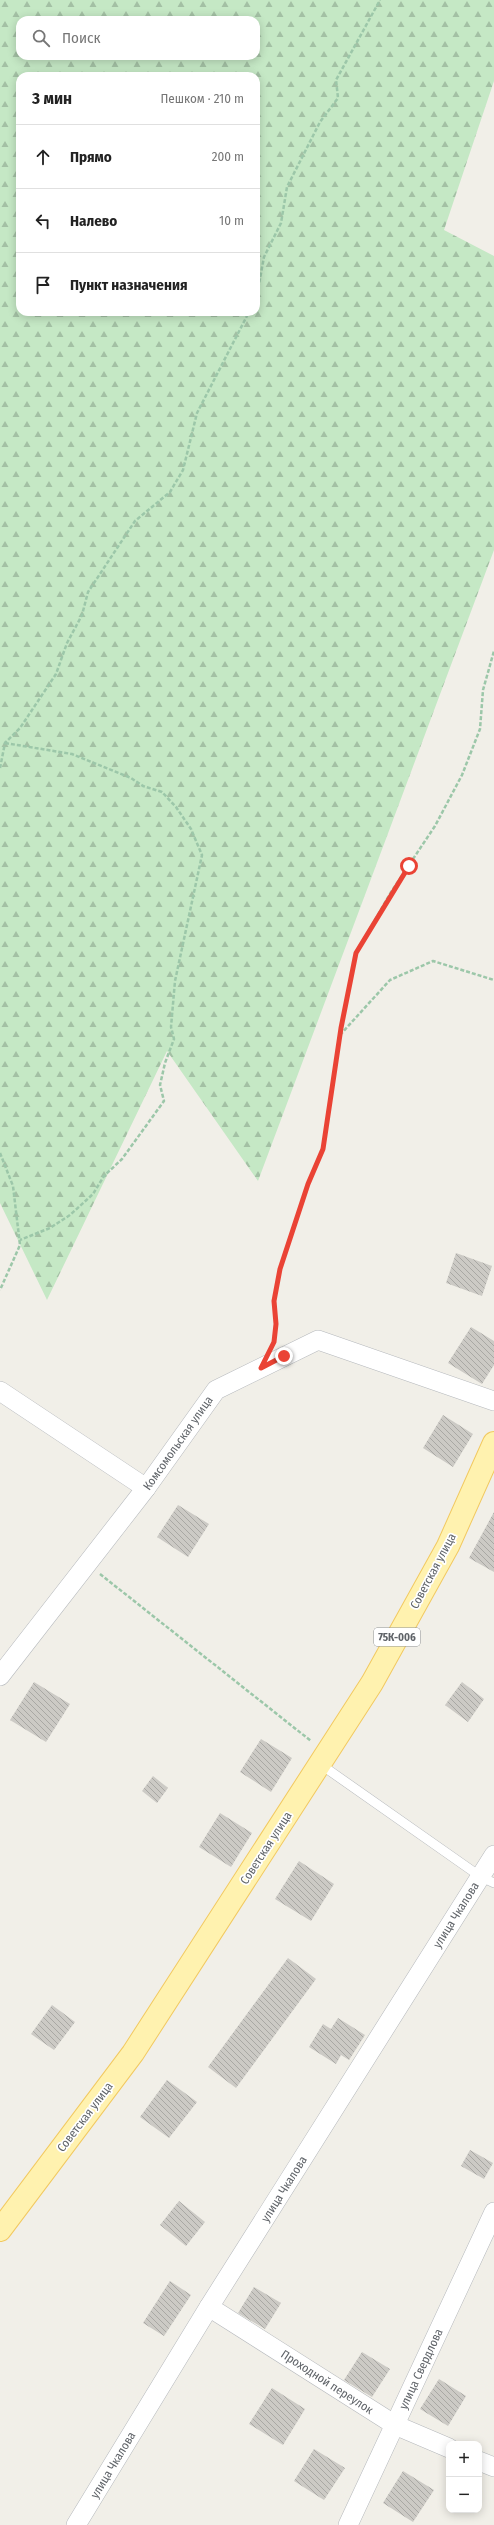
<!DOCTYPE html>
<html lang="ru">
<head>
<meta charset="utf-8">
<style>
	:root { --surface:#fff; --page:#f2f2f2; --text:#222; --muted:#767676; --line:#e0e0e0 }
	body { margin:0; font-family:"Fira Sans Condensed",sans-serif; background:var(--page); color:var(--text) }
	.controls { position:absolute; right:12px; bottom:12px; display:grid; overflow:hidden; border-radius:8px; box-shadow:0 2px 10px #0003 }
	.controls button { width:36px; height:36px; display:grid; place-items:center; padding:0; border:0; border-bottom:1px solid var(--line); background:var(--surface); color:var(--text); font:20px sans-serif }
	.stop { position:absolute; width:12px; height:12px; margin:-9px; border:3px solid #ea4335; border-radius:50%; background:#fff }
	.stop.end { background:#ea4335; border-color:#fff; box-shadow:0 1px 4px #0008 }
	.list { margin:0; padding:0; list-style:none }
	h2 { display:flex; justify-content:space-between; align-items:center; height:52px; margin:0; padding:0 16px; font-size:17px }
	h2 small { font-size:13px; font-weight:400; color:var(--muted) }
	.list li { display:grid; grid-template-columns:26px 1fr auto; gap:12px; align-items:center; box-sizing:border-box; height:64px; padding:0 16px; border-top:1px solid var(--line) }
	.list b { display:block; font-size:15px; white-space:nowrap }
	.list em { font-size:13px; font-style:normal; color:var(--muted) }
	.icon { flex:none; width:22px; height:22px; fill:none; stroke:currentColor; stroke-width:2; stroke-linecap:round; stroke-linejoin:round }
	.map { position:relative; flex:none; width:494px; height:2525px; overflow:hidden }
	.search { position:absolute; background:var(--surface); box-shadow:0 2px 10px #0003; left:16px; top:16px; width:244px; height:44px; display:flex; align-items:center; gap:10px; box-sizing:border-box; padding:0 14px; border-radius:12px; color:var(--muted); font-size:15px }
	.panel { position:absolute; background:var(--surface); box-shadow:0 2px 10px #0003; left:16px; top:72px; width:244px; height:244px; border-radius:12px }
	.map>svg:first-child { display:block }
	.forest { fill:url(#forest-firs); fill-rule:evenodd }
	.building { fill:url(#building-back-hatch) }
	.lines { fill:none; stroke-linecap:round; stroke-linejoin:round }
	.lane-casing { stroke:#b5b8bc; stroke-width:10 }
	.street-casing { stroke:#b5b8bc; stroke-width:20 }
	.primary-casing { stroke:#f2c960; stroke-width:24 }
	.path { stroke:#9cc7a9; stroke-width:2.5; stroke-dasharray:4 2; stroke-linecap:butt }
	.lane { stroke:#fff; stroke-width:9 }
	.street { stroke:#fff; stroke-width:19 }
	.primary { stroke:#fff2af; stroke-width:22 }
	.route { stroke:#ea4335; stroke-width:5 }
	.labels { text-anchor:middle; dominant-baseline:central; stroke-width:3.5; stroke-linejoin:round; paint-order:stroke }
	.shield { fill:#fff; stroke:#8f9295; stroke-width:1 }
	.shield-label { font-size:11px; font-weight:bold; fill:#5f6368 }
	.street-label { font-size:12px; fill:#5f6368; stroke:#fff }
</style>
</head>
<body>
<div class="map">
<svg width="494" height="2525" viewBox="0 0 494 2525">
	<defs>
		<pattern id="forest-firs" width="22" height="20" patternUnits="userSpaceOnUse"><rect width="22" height="20" fill="#c5e8c5"/><path d="M5 1l3.5 6h-7zM16 11l3.5 6h-7z" fill="#a3c0a4"/></pattern>
		<pattern id="building-back-hatch" width="6" height="6" patternUnits="userSpaceOnUse"><rect width="6" height="6" fill="#cccac5"/><path d="M-1 5l2 2M0 0l6 6M5-1l2 2" fill="none" stroke="#a9a8a4"/></pattern>
	</defs>
	<rect width="100%" height="100%" fill="#f1efe8"/>
	<path class="forest" d="M0,0H494V81L444,230L494,256V550L258,1181L167,1051L47,1300L0,1203ZM20,20H256V56H20ZM20,76H256V312H20Z"/>
	<g class="building">
		<polygon points="456,1253 492,1266 482,1296 446,1283"/>
		<polygon points="471,1327 494,1341 494,1365 482,1384 448,1363"/>
		<polygon points="443,1415 473,1434 453,1467 423,1448"/>
		<polygon points="178,1505 209,1524 188,1557 157,1537"/>
		<polygon points="494,1512 494,1572 469,1558"/>
		<polygon points="34,1682 70,1704 46,1742 10,1720"/>
		<polygon points="462,1682 484,1699 468,1722 445,1705"/>
		<polygon points="261,1739 292,1758 271,1792 240,1772"/>
		<polygon points="153,1776 168,1788 157,1803 142,1791"/>
		<polygon points="220,1813 252,1833 231,1867 199,1847"/>
		<polygon points="299,1861 334,1884 311,1921 275,1899"/>
		<polygon points="288,1958 316,1979 236,2088 208,2067"/>
		<polygon points="52,2005 75,2022 54,2050 31,2034"/>
		<polygon points="338,2018 365,2035 349,2060 341,2055 336,2064 309,2047 323,2024 331,2029"/>
		<polygon points="167,2080 197,2102 169,2138 140,2117"/>
		<polygon points="470,2150 493,2163 484,2179 461,2166"/>
		<polygon points="179,2201 205,2222 186,2246 160,2225"/>
		<polygon points="170,2281 191,2295 164,2336 143,2323"/>
		<polygon points="254,2287 281,2303 265,2329 238,2313"/>
		<polygon points="362,2352 390,2369 372,2397 344,2380"/>
		<polygon points="439,2379 466,2396 448,2426 420,2409"/>
		<polygon points="272,2388 305,2409 283,2445 249,2424"/>
		<polygon points="314,2449 345,2468 324,2500 294,2481"/>
		<polygon points="403,2471 434,2490 413,2522 383,2503"/>
	</g>
	<g class="lines">
		<g class="lane-casing">
			<polyline id="lane" points="320,1764 481,1877 494,1883"/>
		</g>
		<g class="street-casing">
			<g id="street">
				<polyline points="0,1391 146,1488"/>
				<polyline points="0,1676 146,1488 216,1390 318,1340 494,1401"/>
				<polyline points="209,2307 395,2425 449,2448"/>
				<polyline points="479,2461 494,2467"/>
				<polyline points="76,2525 209,2307 494,1855"/>
				<polyline points="348,2525 494,2212"/>
			</g>
		</g>
		<g class="primary-casing">
			<polyline id="primary" points="0,2230 133,2053 372,1683 448,1546 494,1443"/>
		</g>
		<g class="path">
			<polyline points="256,300 264,257 281,223 287,187 320,122 338,98 336,80 380,0"/>
			<polyline points="5,743 72,754 131,778 143,786 162,792 176,807 191,829 202,855 175,981 171,1027 174,1039 165,1063 160,1085 164,1101 122,1159 104,1176 93,1194 70,1215 50,1228 20,1240"/>
			<polyline points="0,768 5,743 20,728 56,674 67,643 82,615 88,592 135,521 170,492 183,470 197,413 249,312"/>
			<polyline points="340,1035 390,980 433,961 494,980"/>
			<polyline points="0,1153 13,1186 20,1245 0,1290"/>
			<polyline points="273,1342 276,1324 274,1301 280,1269 308,1184 323,1149 341,1028 356,953 391,892 435,826 462,775 480,729 483,690 494,651"/>
			<polyline points="100,1574 311,1741"/>
		</g>
		<use href="#lane" class="lane"/>
		<use href="#street" class="street"/>
		<use href="#primary" class="primary"/>
	</g>
	<g class="lines">
		<polyline class="route" points="284,1356 261,1368 274,1342 276,1324 274,1301 280,1269 308,1184 323,1149 341,1028 356,953 409,866"/>
	</g>
	<g class="labels">
		<rect class="shield" x="374" y="1628" width="46" height="18" rx="3"/>
		<g class="shield-label">
			<text x="397" y="1637">75К-006</text>
		</g>
		<g class="street-label">
			<text transform="translate(178 1443) rotate(-55)">Комсомольская улица</text>
			<text transform="translate(433 1571) rotate(-62)">Советская улица</text>
			<text transform="translate(266 1848) rotate(-57)">Советская улица</text>
			<text transform="translate(456 1915) rotate(-58)">улица Чкалова</text>
			<text transform="translate(85 2117) rotate(-53)">Советская улица</text>
			<text transform="translate(284 2189) rotate(-58)">улица Чкалова</text>
			<text transform="translate(421 2369) rotate(-65)">улица Свердлова</text>
			<text transform="translate(327 2382) rotate(33)">Проходной переулок</text>
			<text transform="translate(113 2465) rotate(-59)">улица Чкалова</text>
		</g>
	</g>
</svg>
<div class="controls">
<button>+</button>
<button>−</button>
</div>
<div class="stop" style="left:409px;top:866px"></div>
<div class="stop end" style="left:284px;top:1356px"></div>
<div class="search"><svg class="icon" aria-label="search" viewBox="0 0 24 24"><circle cx="10" cy="10" r="6"/><path d="M15 15l6 6"/></svg>Поиск</div>
<section class="panel">
<h2>3 мин<small>Пешком · 210 m</small></h2>
<ul class="list">
<li><svg class="icon" aria-label="ahead" viewBox="0 0 24 24"><path d="M12 20V5M6 11l6-6 6 6"/></svg><div><b>Прямо</b></div><em>200 m</em></li>
<li><svg class="icon" aria-label="left" viewBox="0 0 24 24"><path d="M17 20v-9H6M10 6l-5 5 5 5"/></svg><div><b>Налево</b></div><em>10 m</em></li>
<li><svg class="icon" aria-label="arrive" viewBox="0 0 24 24"><path d="M6 21V4h12l-3 4 3 4H6"/></svg><div><b>Пункт назначения</b></div></li>
</ul>
</section>
</div>
</body>
</html>
